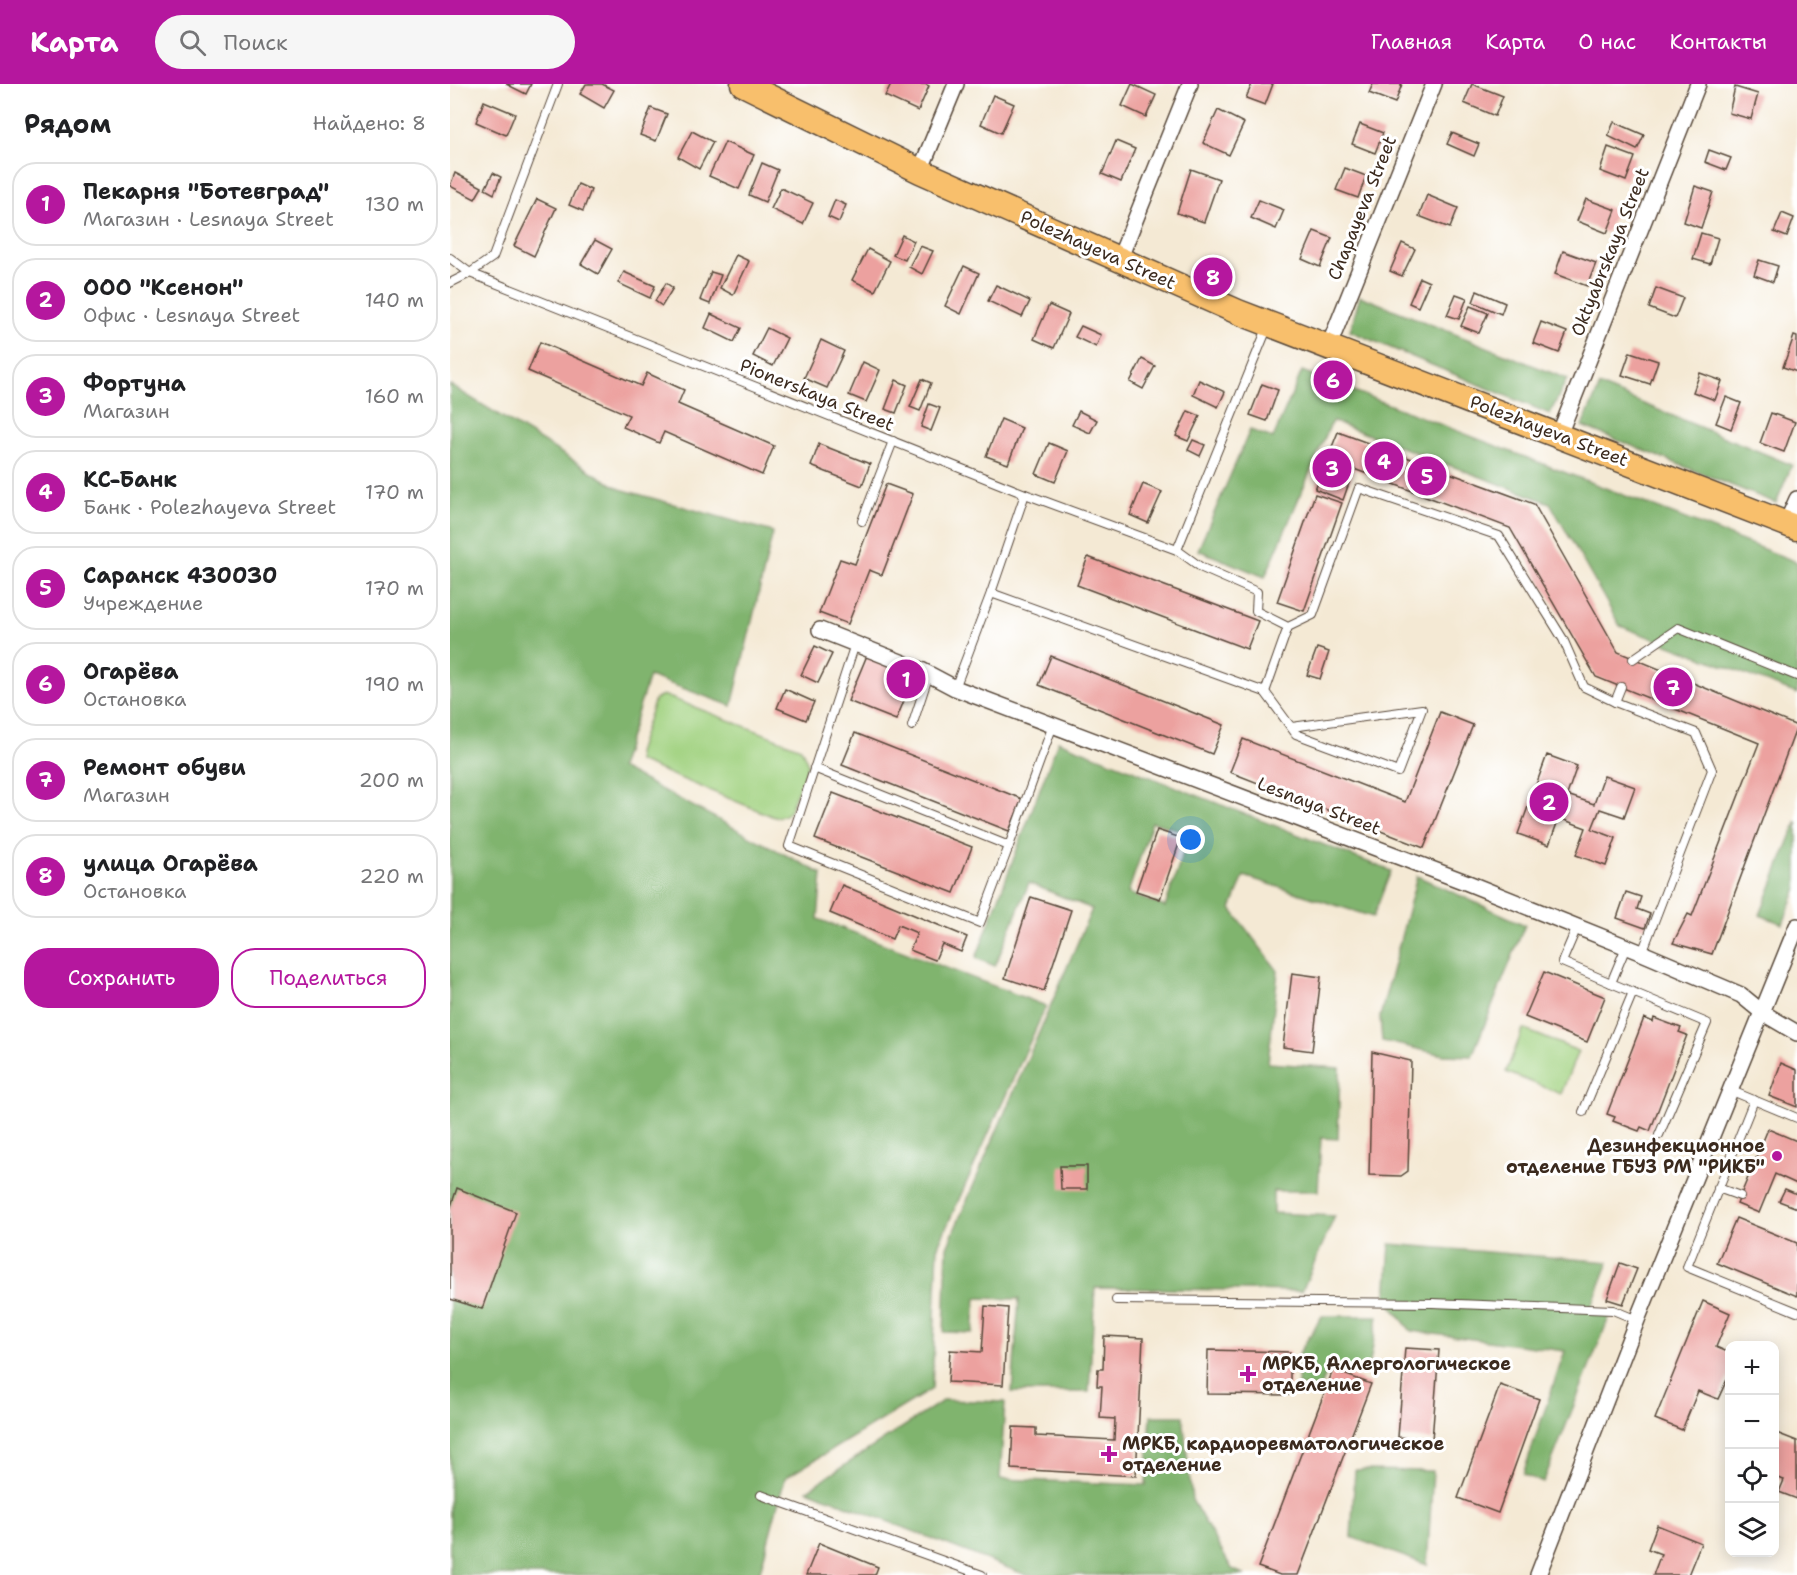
<!DOCTYPE html>
<html lang="ru">
<head>
<meta charset="utf-8">
<style>
	:root { --surface:#fff; --page:#f6f6f6; --text:#202124; --muted:#757577; --line:#e0e0e0; --accent:#b5179e }
	body { margin:0; font-family:"Shantell Sans",sans-serif; background:var(--page); color:var(--text) }
	.controls { position:absolute; right:18px; bottom:18px; display:grid; overflow:hidden; border-radius:12px; box-shadow:0 3px 15px #0003 }
	.controls button { width:54px; height:54px; display:grid; place-items:center; padding:0; border:0; border-bottom:2px solid var(--line); background:var(--surface); color:var(--text); font:30px sans-serif }
	.you { position:absolute; left:741px; top:756px; width:21px; height:21px; margin:-15px; border:4px solid #fff; border-radius:50%; background:#1a73e8; box-shadow:0 0 0 9px #1a73e833 }
	.badge { display:grid; place-items:center; width:39px; height:39px; border-radius:50%; background:var(--accent); color:#fff; font-size:20px; font-weight:700 }
	.pin { position:absolute; translate:-50% -50%; border:3px solid #fff; box-shadow:0 2px 6px #0006 }
	.list { margin:0; padding:0; list-style:none }
	h2 { display:flex; justify-content:space-between; align-items:center; height:78px; margin:0; padding:0 24px; font-size:26px }
	h2 small { font-size:20px; font-weight:400; color:var(--muted) }
	.list li { display:grid; grid-template-columns:39px 1fr auto; gap:18px; align-items:center; box-sizing:border-box; height:84px; margin:0 12px 12px; padding:0 12px; border:2px solid var(--line); border-radius:24px }
	.list b { display:block; font-size:22px; white-space:nowrap }
	.list p { margin:0; font-size:20px; white-space:nowrap; color:var(--muted) }
	.list em { font-size:20px; font-style:normal; color:var(--muted) }
	.actions { display:flex; gap:12px; padding:18px 24px }
	.actions a { flex:1; padding:14px 0; border:2px solid var(--accent); border-radius:24px; text-align:center; font-size:21px; color:var(--accent) }
	.actions .main { background:var(--accent); color:#fff }
	.icon { flex:none; width:33px; height:33px; fill:none; stroke:currentColor; stroke-width:2; stroke-linecap:round; stroke-linejoin:round }
	.map { position:relative; flex:none; width:1347px; height:1491px; overflow:hidden }
	header { display:flex; align-items:center; gap:36px; box-sizing:border-box; height:84px; padding:0 30px; background:var(--accent); color:#fff }
	header strong { font-size:28px }
	nav { display:flex; gap:33px; margin-inline-start:auto; font-size:21px }
	.search { width:420px; height:54px; background:var(--page); display:flex; align-items:center; gap:15px; box-sizing:border-box; padding:0 21px; border-radius:33px; color:var(--muted); font-size:22px }
	main { display:flex }
	aside { flex:1; background:var(--surface) }
	.map>svg:first-child { display:block }
	.green { fill:#a1d280; stroke:#6e7e4f; stroke-width:1.5 }
	.forest { fill:#80b46e; stroke:#5e6f46; stroke-width:1.5; fill-rule:evenodd }
	.building { fill:#eca19f }
	.lines { fill:none; stroke-linecap:round; stroke-linejoin:round }
	.lane-casing { stroke:#574739; stroke-width:10 }
	.street-casing { stroke:#574739; stroke-width:18 }
	.primary-casing { stroke:#574739; stroke-width:27 }
	.lane { stroke:#fff; stroke-width:8 }
	.street { stroke:#fff; stroke-width:15 }
	.primary { stroke:#f8bf6c; stroke-width:24 }
	.poi-dot { fill:#b5179e; stroke:#fff; stroke-width:2 }
	.labels { text-anchor:middle; dominant-baseline:central; stroke-width:6; stroke-linejoin:round; paint-order:stroke }
	.street-label { font-size:18px; fill:#3b2a1e; stroke:#fff }
	.poi-label { font-size:18px; font-weight:bold; fill:#3b2a1e; stroke:#fff; text-anchor:start }
</style>
</head>
<body>
<header>
<strong>Карта</strong>
<div class="search"><svg class="icon" aria-label="search" viewBox="0 0 24 24"><circle cx="10" cy="10" r="6"/><path d="M15 15l6 6"/></svg>Поиск</div>
<nav><a>Главная</a><a>Карта</a><a>О нас</a><a>Контакты</a></nav>
</header>
<main>
<aside>
<h2>Рядом<small>Найдено: 8</small></h2>
<ul class="list">
<li><span class="badge">1</span><div><b>Пекарня &quot;Ботевград&quot;</b><p>Магазин · Lesnaya Street</p></div><em>130 m</em></li>
<li><span class="badge">2</span><div><b>ООО &quot;Ксенон&quot;</b><p>Офис · Lesnaya Street</p></div><em>140 m</em></li>
<li><span class="badge">3</span><div><b>Фортуна</b><p>Магазин</p></div><em>160 m</em></li>
<li><span class="badge">4</span><div><b>КС-Банк</b><p>Банк · Polezhayeva Street</p></div><em>170 m</em></li>
<li><span class="badge">5</span><div><b>Саранск 430030</b><p>Учреждение</p></div><em>170 m</em></li>
<li><span class="badge">6</span><div><b>Огарёва</b><p>Остановка</p></div><em>190 m</em></li>
<li><span class="badge">7</span><div><b>Ремонт обуви</b><p>Магазин</p></div><em>200 m</em></li>
<li><span class="badge">8</span><div><b>улица Огарёва</b><p>Остановка</p></div><em>220 m</em></li>
</ul>
<div class="actions"><a class="main">Сохранить</a><a>Поделиться</a></div>
</aside>
<div class="map">
<svg width="1347" height="1491" viewBox="0 0 1347 1491">
	<rect width="100%" height="100%" fill="#fff"/>
	<filter id="ink" filterUnits="userSpaceOnUse"><feTurbulence type="fractalNoise" baseFrequency=".0167" numOctaves="2"/><feDisplacementMap in="SourceGraphic" scale="12" xChannelSelector="R" yChannelSelector="G"/><feConvolveMatrix kernelMatrix="1 2 1 2 8 2 1 2 1" color-interpolation-filters="sRGB"/></filter>
	<filter id="wash" filterUnits="userSpaceOnUse"><feTurbulence type="fractalNoise" baseFrequency=".008" numOctaves="4" result="noise"/><feDisplacementMap in="SourceGraphic" scale="24" xChannelSelector="R" yChannelSelector="G"/><feGaussianBlur stdDeviation="1.35" result="paint"/><feColorMatrix in="noise" values="0 0 0 0 0 0 0 0 0 0 0 0 0 0 0 0 0 1.4 0 .05"/><feComposite in="paint" operator="in"/></filter>
	<g filter="url(#wash)">
		<rect width="100%" height="100%" fill="#f4e9d4"/>
		<g class="green">
			<polygon points="213,611 351,664 358,680 339,728 333,732 324,733 188,677 187,669 205,615"/>
			<polygon points="1073,945 1128,967 1111,1010 1056,988"/>
		</g>
		<g class="forest">
			<polygon points="910,212 1117,295 1100,330 900,247"/>
			<polygon points="852,287 1347,478 1347,610 1170,542 1100,419 882,337 815,493 748,466 800,346 823,354"/>
			<polygon points="0,301 170,405 323,448 282,622 199,592 170,684 372,790 368,835 596,922 488,1162 482,1305 335,1394 309,1491 0,1491"/>
			<polygon points="1150,302 1342,381 1326,419 1132,342"/>
			<path d="M608,657L941,787L923,833L794,792L781,825L828,887L818,979L890,984L888,1055L871,1054L868,1107H823V1129L885,1132L852,1207L645,1204L639,1308H562L569,1215L526,1214L523,1249L494,1248L497,1163L642,825L579,799L545,882L526,874ZM702,738L740,749L715,823L678,809Z"/>
			<polygon points="1347,737 1347,804 1333,840 1310,831"/>
			<polygon points="967,792 1075,841 1022,972 994,971 932,957 930,933"/>
			<polygon points="940,1160 1159,1178 1141,1224 1160,1231 1093,1399 1073,1390 1115,1267 961,1247 936,1215"/>
			<polygon points="872,1232 928,1232 919,1284 880,1282 870,1304 848,1302 849,1269"/>
			<polygon points="494,1316 555,1318 550,1395 696,1401 701,1332 733,1332 742,1416 782,1485 795,1491 576,1491 357,1406"/>
			<polygon points="905,1386 983,1387 977,1481 901,1453"/>
		</g>
		<g id="blocks">
			<g class="building">
				<polygon points="56,0 81,0 76,10"/>
				<polygon points="136,0 152,0 164,6 154,24 130,10"/>
				<polygon points="441,0 475,0 479,2 468,27 435,12"/>
				<polygon points="682,0 706,11 696,33 672,22"/>
				<polygon points="802,0 823,0 815,21 796,14"/>
				<polygon points="923,0 952,0 945,19 919,9"/>
				<polygon points="1022,0 1053,12 1045,32 1014,19"/>
				<polygon points="1285,3 1308,10 1301,35 1279,29"/>
				<polygon points="543,11 564,20 551,49 531,40"/>
				<polygon points="34,17 65,30 56,51 26,38"/>
				<polygon points="201,24 217,30 206,57 190,51"/>
				<polygon points="768,26 794,39 779,71 753,59"/>
				<polygon points="1164,38 1194,51 1187,66 1158,52"/>
				<polygon points="910,40 933,49 925,69 902,60"/>
				<polygon points="242,47 263,58 249,85 228,73"/>
				<polygon points="1002,49 1029,60 1024,72 997,60"/>
				<polygon points="666,57 685,65 671,98 652,90"/>
				<polygon points="275,58 304,71 289,105 259,92"/>
				<polygon points="1158,63 1185,73 1176,97 1150,87"/>
				<polygon points="1259,66 1281,74 1276,86 1255,78"/>
				<polygon points="312,79 328,86 315,118 299,111"/>
				<polygon points="895,84 916,92 908,114 886,106"/>
				<polygon points="741,85 769,95 754,138 727,129"/>
				<polygon points="5,89 32,103 25,115 0,102"/>
				<polygon points="43,89 51,93 44,110 35,105"/>
				<polygon points="128,100 141,106 133,127 119,121"/>
				<polygon points="1245,102 1263,108 1251,144 1234,138"/>
				<polygon points="331,104 363,119 353,140 321,125"/>
				<polygon points="977,111 1008,124 1000,144 969,132"/>
				<polygon points="87,115 106,124 84,172 64,162"/>
				<polygon points="1136,115 1166,126 1157,149 1127,137"/>
				<polygon points="385,116 396,121 389,138 378,133"/>
				<polygon points="809,116 834,126 826,145 801,134"/>
				<polygon points="1332,129 1344,134 1337,153 1324,148"/>
				<polygon points="864,147 882,154 870,183 852,175"/>
				<polygon points="1251,149 1268,154 1260,180 1243,175"/>
				<polygon points="452,151 464,157 455,176 443,171"/>
				<polygon points="145,156 162,165 148,190 131,180"/>
				<polygon points="952,159 965,165 952,192 940,187"/>
				<polygon points="470,162 483,167 472,190 459,183"/>
				<polygon points="418,165 440,177 425,207 402,196"/>
				<polygon points="1113,167 1146,179 1137,202 1105,190"/>
				<polygon points="286,171 299,177 283,211 270,204"/>
				<polygon points="1309,176 1328,182 1323,198 1304,191"/>
				<polygon points="514,182 529,189 511,230 495,222"/>
				<polygon points="174,188 205,202 200,214 168,199"/>
				<polygon points="261,188 271,191 260,220 250,216"/>
				<polygon points="970,194 979,198 968,223 959,219"/>
				<polygon points="216,199 223,204 212,222 205,217"/>
				<polygon points="546,201 580,217 572,233 538,217"/>
				<polygon points="1206,204 1233,214 1225,234 1199,224"/>
				<polygon points="1027,207 1055,219 1051,230 1023,218"/>
				<polygon points="1006,210 1017,214 1009,235 997,231"/>
				<polygon points="599,221 619,230 604,264 584,255"/>
				<polygon points="1020,222 1038,229 1029,249 1011,242"/>
				<polygon points="261,230 291,244 284,258 255,244"/>
				<polygon points="1091,238 1117,248 1109,269 1083,259"/>
				<polygon points="631,242 651,251 646,263 625,253"/>
				<polygon points="317,244 337,254 323,282 303,272"/>
				<polygon points="1344,252 1347,253 1347,288 1333,283"/>
				<polygon points="371,256 394,267 377,304 354,294"/>
				<polygon points="90,258 191,302 197,289 234,306 228,320 324,362 312,391 214,348 209,359 173,343 179,331 78,287"/>
				<polygon points="1180,268 1208,277 1200,300 1172,291"/>
				<polygon points="692,275 705,282 693,305 680,298"/>
				<polygon points="413,278 430,286 416,318 399,311"/>
				<polygon points="1250,289 1272,297 1265,316 1243,308"/>
				<polygon points="472,295 481,299 470,327 460,323"/>
				<polygon points="446,296 457,301 446,329 435,325"/>
				<polygon points="749,296 775,308 768,323 743,311"/>
				<polygon points="812,300 828,306 817,337 800,331"/>
				<polygon points="1276,313 1291,319 1281,345 1266,339"/>
				<polygon points="479,320 490,324 481,347 471,343"/>
				<polygon points="629,327 647,336 640,349 622,341"/>
				<polygon points="738,327 750,332 738,357 726,352"/>
				<polygon points="1321,329 1345,338 1334,368 1310,359"/>
				<polygon points="551,335 572,344 558,380 536,372"/>
				<polygon points="888,348 1084,420 1168,568 1347,642 1262,870 1223,859 1238,830 1242,832 1309,659 1146,593 1060,444 904,385 893,416 865,405"/>
				<polygon points="743,356 755,361 750,372 738,366"/>
				<polygon points="599,359 618,367 605,398 586,390"/>
				<polygon points="369,360 420,380 412,402 361,382"/>
				<polygon points="436,400 463,410 432,491 419,486 398,540 369,529 390,475 405,480"/>
				<polygon points="693,400 712,408 698,439 680,431"/>
				<polygon points="865,410 892,419 854,527 827,518"/>
				<polygon points="638,473 808,537 797,565 627,501"/>
				<polygon points="365,562 382,570 368,599 351,591"/>
				<polygon points="867,564 879,568 870,595 857,591"/>
				<polygon points="418,569 466,588 446,636 398,617"/>
				<polygon points="601,572 774,641 762,670 589,601"/>
				<polygon points="335,605 364,618 356,636 327,624"/>
				<polygon points="990,628 1023,641 974,764 780,688 793,655 955,718"/>
				<polygon points="405,649 572,715 559,747 392,681"/>
				<polygon points="1097,671 1127,682 1117,711 1144,720 1154,692 1185,703 1174,733 1150,725 1142,745 1166,754 1156,782 1126,771 1136,744 1109,734 1099,761 1068,750"/>
				<polygon points="383,709 522,763 504,809 365,755"/>
				<polygon points="707,746 731,754 710,815 686,807"/>
				<polygon points="392,801 517,853 511,868 492,860 485,876 460,866 467,849 448,841 442,855 380,829"/>
				<polygon points="1176,808 1191,813 1187,825 1200,830 1195,844 1167,834"/>
				<polygon points="581,813 621,826 594,907 555,894"/>
				<polygon points="1094,888 1155,913 1137,958 1075,933"/>
				<polygon points="842,889 871,893 862,967 833,963"/>
				<polygon points="1194,934 1203,938 1204,934 1231,944 1229,948 1237,951 1200,1047 1191,1043 1189,1047 1163,1037 1165,1033 1157,1030"/>
				<polygon points="922,968 961,977 958,1087 951,1092 919,1091"/>
				<polygon points="1331,979 1347,986 1347,1023 1319,1012"/>
				<polygon points="1318,1045 1347,1057 1347,1100 1325,1090 1309,1129 1287,1120"/>
				<polygon points="610,1082 637,1082 637,1105 611,1105"/>
				<polygon points="7,1104 66,1128 32,1225 0,1215 0,1125"/>
				<polygon points="1335,1105 1347,1110 1347,1124 1329,1117"/>
				<polygon points="1286,1134 1347,1159 1347,1212 1267,1179"/>
				<polygon points="1170,1179 1187,1185 1173,1220 1157,1215"/>
				<polygon points="1253,1217 1280,1229 1266,1263 1280,1269 1280,1289 1268,1315 1248,1307 1232,1346 1205,1335"/>
				<polygon points="535,1222 558,1224 553,1301 498,1298 500,1266 532,1268"/>
				<polygon points="654,1252 693,1254 686,1392 561,1385 563,1343 586,1344 586,1352 664,1356 665,1335 650,1334 652,1302 647,1302 648,1285 653,1285"/>
				<polygon points="955,1264 989,1266 982,1356 948,1353"/>
				<polygon points="758,1266 840,1268 840,1311 757,1310"/>
				<polygon points="883,1286 921,1300 848,1491 830,1491 808,1483"/>
				<polygon points="1050,1301 1089,1315 1048,1429 1008,1414"/>
				<polygon points="1324,1348 1347,1357 1347,1415 1329,1408 1334,1396 1324,1393"/>
				<polygon points="1207,1441 1251,1459 1238,1491 1203,1491 1211,1470 1198,1465"/>
				<polygon points="369,1459 428,1483 425,1491 356,1491"/>
			</g>
		</g>
	</g>
	<g filter="url(#ink)">
		<use href="#blocks" fill-opacity="0" stroke="#574739" stroke-width="1.5"/>
		<g class="lines">
			<g class="lane-casing">
				<g id="lane">
					<polyline points="0,174 20,189 575,410 727,466"/>
					<polyline points="0,199 20,189 43,173 108,0"/>
					<polyline points="818,242 727,466 752,484 807,508 806,527 838,543 863,531 909,404 1049,452 1113,555 1134,603 1165,618 1246,649 1262,686 1192,869"/>
					<polyline points="412,437 443,357"/>
					<polyline points="541,509 575,410"/>
					<polyline points="405,560 339,762 530,839 559,762"/>
					<polyline points="1183,575 1228,544 1347,592"/>
					<polyline points="505,604 541,509 815,608 838,543"/>
					<polyline points="815,608 846,650 948,688 972,625 842,643"/>
					<polyline points="1165,618 1171,603"/>
					<polyline points="462,642 479,590"/>
					<polyline points="364,684 559,762 603,641"/>
					<polyline points="1127,843 1112,878 1161,899"/>
					<polyline points="1176,863 1161,899 1257,939 1209,1051"/>
					<polyline points="1282,1007 1347,1034"/>
					<polyline points="1304,1016 1237,1183 1347,1228"/>
					<polyline points="1133,1028 1183,908"/>
					<polyline points="1268,1104 1290,1112"/>
					<polyline points="666,1216 982,1219 1163,1226 1187,1236"/>
					<polyline points="311,1411 532,1491"/>
				</g>
			</g>
			<g class="street-casing">
				<g id="street">
					<polyline points="470,87 506,0"/>
					<polyline points="669,176 740,0"/>
					<polyline points="878,264 984,0"/>
					<polyline points="1109,351 1248,0"/>
					<polyline points="1336,440 1347,415"/>
					<polyline points="370,546 471,586 505,604 1018,799 1192,869 1291,911 1313,929 1347,949"/>
					<polyline points="1088,1491 1187,1236 1347,842"/>
				</g>
			</g>
			<g class="primary-casing">
				<polyline id="primary" points="293,0 470,87 788,228 1347,444"/>
			</g>
			<use href="#lane" class="lane"/>
			<use href="#street" class="street"/>
			<use href="#primary" class="primary"/>
		</g>
	</g>
	<g class="poi-dot">
		<circle cx="1327" cy="1072" r="6"/>
		<path d="M795 1281h6v6h6v6h-6v6h-6v-6h-6v-6h6z"/>
		<path d="M656 1361h6v6h6v6h-6v6h-6v-6h-6v-6h6z"/>
	</g>
	<g class="labels">
		<g class="street-label">
			<text transform="translate(912 124) rotate(-68)">Chapayeva Street</text>
			<text transform="translate(648 166) rotate(24)">Polezhayeva Street</text>
			<text transform="translate(1160 168) rotate(-68)">Oktyabrskaya Street</text>
			<text transform="translate(367 311) rotate(22)">Pionerskaya Street</text>
			<text transform="translate(1099 347) rotate(21)">Polezhayeva Street</text>
			<text transform="translate(869 722) rotate(21)">Lesnaya Street</text>
		</g>
		<g class="poi-label">
			<text x="1315" y="1062" text-anchor="end">Дезинфекционное<tspan x="1315" dy="21">отделение ГБУЗ РМ "РИКБ"</tspan></text>
			<text x="812" y="1280">МРКБ, Аллергологическое<tspan x="812" dy="21">отделение</tspan></text>
			<text x="672" y="1360">МРКБ, кардиоревматологическое<tspan x="672" dy="21">отделение</tspan></text>
		</g>
	</g>
</svg>
<div class="controls">
<button>+</button>
<button>−</button>
<button><svg class="icon" aria-label="locate" viewBox="0 0 24 24"><circle cx="12" cy="12" r="6"/><path d="M12 2v4M12 18v4M2 12h4M18 12h4"/></svg></button>
<button><svg class="icon" aria-label="layers" viewBox="0 0 24 24"><path d="M12 4l9 5-9 5-9-5zM3 14l9 5 9-5"/></svg></button>
</div>
<div class="you"></div>
<div class="pin badge" style="left:456px;top:595px">1</div>
<div class="pin badge" style="left:1099px;top:718px">2</div>
<div class="pin badge" style="left:882px;top:384px">3</div>
<div class="pin badge" style="left:934px;top:377px">4</div>
<div class="pin badge" style="left:977px;top:392px">5</div>
<div class="pin badge" style="left:883px;top:296px">6</div>
<div class="pin badge" style="left:1223px;top:603px">7</div>
<div class="pin badge" style="left:763px;top:193px">8</div>
</div>
</main>
</body>
</html>
